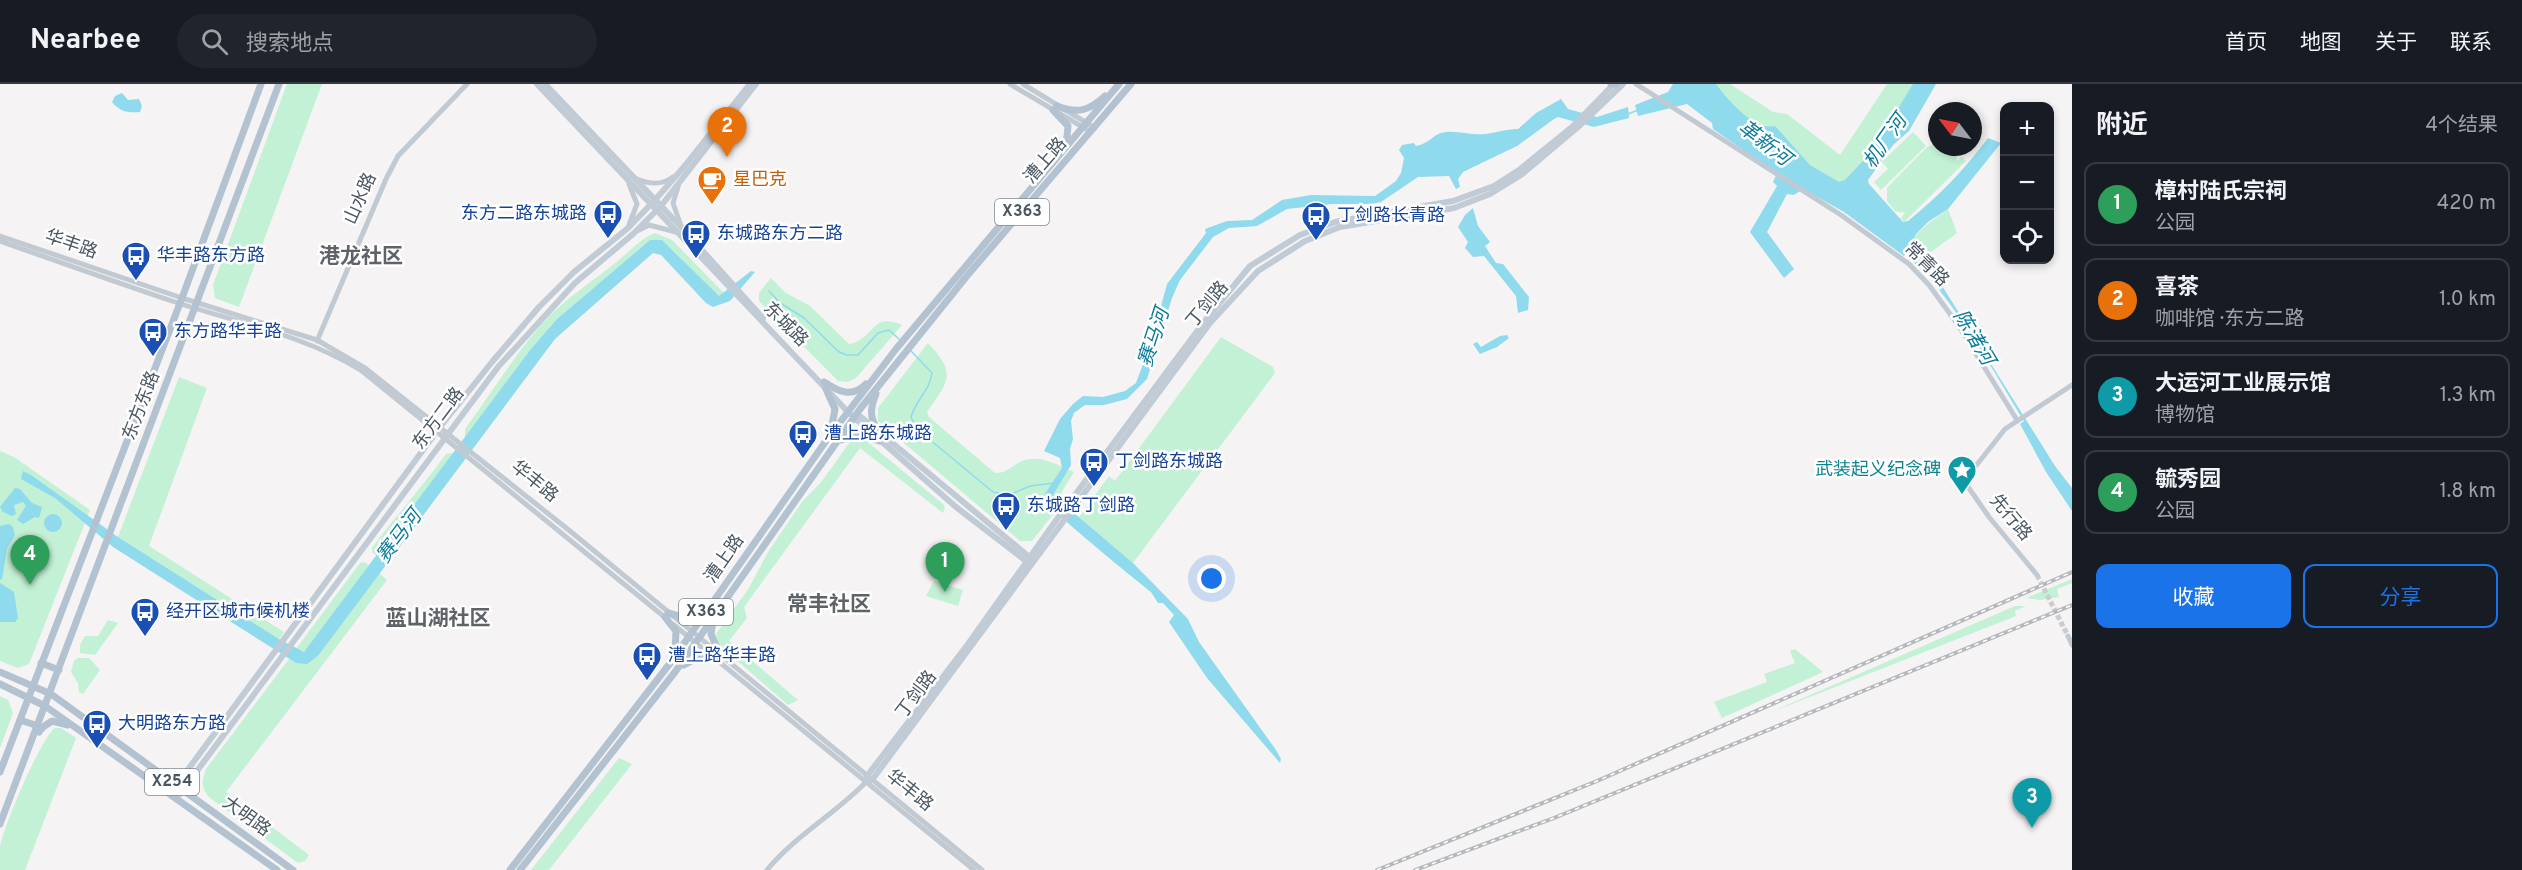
<!DOCTYPE html>
<html lang="zh">
<head>
<meta charset="utf-8">
<style>
	:root { --surface:#171b24; --page:#20242c; --text:#f1f3f6; --muted:#9ea1a6; --line:#363941; --accent:#1a73e8 }
	body { margin:0; font-family:Overpass,"Noto Sans SC",sans-serif; background:var(--page); color:var(--text) }
	.controls { position:absolute; right:18px; top:18px; display:grid; overflow:hidden; border-radius:12px; box-shadow:0 3px 9px #0003 }
	.controls button { width:54px; height:54px; display:grid; place-items:center; padding:0; border:0; border-bottom:2px solid var(--line); background:var(--surface); color:var(--text); font:30px sans-serif }
	.compass { position:absolute; left:1928px; top:18px; width:54px; height:54px; border-radius:50%; background:var(--surface); box-shadow:0 3px 9px #0003; rotate:302deg }
	.you { position:absolute; left:1212px; top:495px; width:21px; height:21px; margin:-15px; border:4px solid #fff; border-radius:50%; background:#1a73e8; box-shadow:0 0 0 9px #1a73e833 }
	.badge { display:grid; place-items:center; width:39px; height:39px; border-radius:50%; background:var(--accent); color:#fff; font-size:20px; font-weight:700 }
	.pin { position:absolute; translate:-50% -50px; filter:drop-shadow(0 2px 3px #0008) }
	.pin::after { content:''; position:absolute; top:32px; width:21px; height:18px; background:inherit; clip-path:polygon(0 0,100% 0,50% 100%) }
	.list { margin:0; padding:0; list-style:none }
	h2 { display:flex; justify-content:space-between; align-items:center; height:78px; margin:0; padding:0 24px; font-size:26px }
	h2 small { font-size:20px; font-weight:400; color:var(--muted) }
	.list li { display:grid; grid-template-columns:39px 1fr auto; gap:18px; align-items:center; box-sizing:border-box; height:84px; margin:0 12px 12px; padding:0 12px; border:2px solid var(--line); border-radius:12px }
	.list b { display:block; font-size:22px; white-space:nowrap }
	.list p { margin:0; font-size:20px; white-space:nowrap; color:var(--muted) }
	.list em { font-size:20px; font-style:normal; color:var(--muted) }
	.actions { display:flex; gap:12px; padding:18px 24px }
	.actions a { flex:1; padding:14px 0; border:2px solid var(--accent); border-radius:12px; text-align:center; font-size:21px; color:var(--accent) }
	.actions .main { background:var(--accent); color:#fff }
	.icon { flex:none; width:33px; height:33px; fill:none; stroke:currentColor; stroke-width:2; stroke-linecap:round; stroke-linejoin:round }
	.map { position:relative; flex:none; width:2072px; height:786px; overflow:hidden }
	header { display:flex; align-items:center; gap:36px; box-sizing:border-box; height:84px; padding:0 30px; background:var(--surface); border-bottom:2px solid var(--line) }
	header strong { font-size:28px }
	nav { display:flex; gap:33px; margin-inline-start:auto; font-size:21px }
	.search { width:420px; height:54px; background:var(--page); display:flex; align-items:center; gap:15px; box-sizing:border-box; padding:0 21px; border-radius:33px; color:var(--muted); font-size:22px }
	main { display:flex }
	aside { flex:1; background:var(--surface) }
	.map>svg:first-child { display:block }
	.green { fill:#c3f1d5 }
	.water { fill:#90daee }
	.lines { fill:none; stroke-linecap:round; stroke-linejoin:round }
	.stream { stroke:#90daee; stroke-width:1.5 }
	.tertiary-tunnel { stroke:#caccce; stroke-width:5; stroke-dasharray:5 2.5; stroke-linecap:butt }
	.tertiary { stroke:#c1cad2; stroke-width:5 }
	.secondary { stroke:#c1cbd6; stroke-width:6 }
	.primary { stroke:#b3c2d1; stroke-width:7 }
	.rail-casing { stroke:#b5b8bd; stroke-width:4 }
	.rail { stroke:#fff; stroke-width:1.5; stroke-dasharray:4.5; stroke-linecap:butt }
	.labels { text-anchor:middle; dominant-baseline:central; stroke-width:5; stroke-linejoin:round; paint-order:stroke }
	.shield { fill:#fff; stroke:#808990; stroke-width:1.5 }
	.shield-label { font-size:16px; font-weight:bold; fill:#4a5661 }
	.street-label { font-size:18px; fill:#4a5661; stroke:#fff }
	.food-label { font-size:18px; fill:#c56008; stroke:#fff; text-anchor:start }
	.transit-label { font-size:18px; fill:#164399; stroke:#fff; text-anchor:start }
	.culture-label { font-size:18px; fill:#0d838f; stroke:#fff; text-anchor:end }
	.water-label { font-size:20px; font-style:italic; fill:#0c7c9b; stroke:#fff }
	.quarter-label { font-size:21px; font-weight:bold; fill:#5f6368; stroke:#fff }
</style>
</head>
<body>
<header>
<strong>Nearbee</strong>
<div class="search"><svg class="icon" aria-label="search" viewBox="0 0 24 24"><circle cx="10" cy="10" r="6"/><path d="M15 15l6 6"/></svg>搜索地点</div>
<nav><a>首页</a><a>地图</a><a>关于</a><a>联系</a></nav>
</header>
<main>
<div class="map">
<svg width="2072" height="786" viewBox="0 0 2072 786">
	<rect width="100%" height="100%" fill="#f5f3f3"/>
	<g class="green">
		<polygon points="287,0 322,0 239,223 215,214 213,201"/>
		<polygon points="1693,0 1730,0 1773,28 1787,30 1840,71 1887,0 1920,0 1845,106"/>
		<polygon points="1913,48 1926,62 1881,106 1874,98 1888,85 1882,78"/>
		<polygon points="1937,59 1937,63 1951,63 1956,69 1960,63 1967,63 1961,72 1956,70 1957,77 1962,73 1966,77 1904,138 1901,134 1905,129 1895,127 1887,117 1887,104 1927,63"/>
		<path d="M1948,125L1957,149L1917,178L1907,170C1905,154 1935,135 1948,125Z"/>
		<path d="M655,149L672,156L724,209L719,212L714,210L673,166L650,156L557,235L530,266L465,353V345C491,310 513,273 541,241C565,214 592,198 619,176C631,166 640,155 655,149Z"/>
		<path d="M771,194L786,209L810,222L849,260C874,256 871,227 902,241L856,294L847,298L838,297L759,217V209Z"/>
		<polygon points="1221,253 1273,283 1275,289 1133,479 1079,433 1109,392 1115,397"/>
		<path d="M928,259C956,289 950,296 927,328L929,333L995,389C1007,389 1012,382 1022,377C1039,370 1058,381 1074,388L1061,409L1066,414L1032,457H1020L878,337V324Z"/>
		<polygon points="179,293 207,304 149,462 284,548 279,555 118,453"/>
		<polygon points="858,354 864,355 943,420 945,424 943,429 860,364 744,523 747,534 729,557 798,616 788,621 718,560 716,550 749,504 768,468 802,418 822,397 850,358"/>
		<polygon points="0,367 14,373 90,426 29,580 18,584 0,577"/>
		<path d="M453,369L377,472L372,468V464C396,432 422,403 446,370Z"/>
		<polygon points="364,478 370,482 307,566 301,568 296,565 360,479"/>
		<path d="M379,489L387,496L226,708L309,771L305,777L298,779L210,714C201,704 201,698 206,685L289,575C299,581 309,580 318,572Z"/>
		<polygon points="2072,495 2072,499 2057,505 2059,513 2040,516 2026,514"/>
		<polygon points="934,497 963,506 958,522 926,512"/>
		<polygon points="2015,522 2026,522 2015,527 2016,532 1769,629"/>
		<polygon points="108,536 118,539 95,571 80,569 80,561 85,552 98,552"/>
		<polygon points="1795,565 1823,588 1722,634 1714,618 1767,598 1764,590 1795,579 1790,567"/>
		<polygon points="78,574 89,574 100,586 83,610 79,608 78,599 71,588 74,577"/>
		<polygon points="0,612 8,616 13,629 0,664"/>
		<path d="M55,644H61L76,654L25,786H0C0,778 0,770 0,763C2,745 42,652 55,644Z"/>
		<polygon points="619,674 632,680 549,786 531,786"/>
	</g>
	<g class="water">
		<path d="M1673,0H1716C1728,16 1754,47 1775,42L1810,81L1839,98L1845,96L1873,66L1913,0H1936L1909,47L1893,61L1868,96L1869,100L1903,138L1908,137C1939,112 1964,86 1988,54L2001,59L1948,125L1928,138L1916,150L1904,172L1844,128L1803,105L1794,111L1787,110L1767,148L1794,185L1784,194L1750,148L1777,102L1773,98L1777,89L1713,45L1712,39L1687,20L1638,32L1635,21L1668,8Z"/>
		<path d="M122,9L128,16L139,15L142,22L140,28C128,29 120,28 112,18L115,12Z"/>
		<path d="M1561,15L1568,25L1597,33L1628,23L1629,34L1594,43L1558,33L1554,35L1517,62L1463,88L1458,95L1460,103L1456,105L1449,92L1418,93L1381,118L1371,120H1332L1287,125L1257,142L1229,144L1213,153L1180,196L1172,214L1147,295L1127,315L1104,321H1085L1074,329L1071,337L1073,355L1070,364L1071,381L1053,411L1133,479L1188,535L1199,558L1276,666L1281,675L1280,679L1207,594L1169,538L1174,531L1163,519H1158L1151,508C1136,496 1045,423 1043,413L1062,384L1060,374L1044,367L1060,335L1073,320L1083,312L1103,313L1125,307L1136,299L1152,256L1167,200L1206,149L1205,145L1227,137L1252,136L1282,116L1311,111L1375,112L1396,97L1401,89L1404,74L1399,66L1402,61L1414,59L1416,62C1428,60 1432,52 1441,49C1455,45 1471,52 1485,50C1496,49 1505,45 1518,45L1536,29Z"/>
		<polygon points="1473,124 1478,142 1490,158 1485,162 1496,179 1503,180 1529,213 1528,226 1518,229 1516,212 1484,172 1473,173 1465,164 1468,158 1458,143 1465,131"/>
		<polygon points="650,156 662,156 719,212 751,187 755,188 730,217 713,223 706,219 661,171 653,169 555,255 318,572 307,580 296,579 113,463 55,414 21,395 23,387 31,391 118,453 279,555 304,568 530,266 557,235"/>
		<path d="M1910,173L1918,178L1924,173L2055,382L2072,404V427L2046,388L2020,340L2024,337C2004,304 1938,189 1908,175Z"/>
		<polygon points="1507,251 1509,254 1497,263 1480,270 1473,260 1477,258 1481,263 1500,252"/>
		<polygon points="15,404 20,405 32,419 42,423 39,434 35,433 23,440 17,436 26,422 23,418 14,421 16,430 12,432 3,428 0,423"/>
		<circle cx="53" cy="439" r="9"/>
		<polygon points="9,440 13,443 15,451 7,464 2,496 0,495 0,442"/>
		<polygon points="0,499 14,508 18,534 15,538 0,538"/>
	</g>
	<g class="lines">
		<g class="stream">
			<polyline points="1628,30 1638,26"/>
			<polyline points="769,207 779,218 804,234 839,268 847,271 858,271 878,249 889,246 899,255"/>
			<path d="M911,267L932,289C930,306 916,316 911,333L917,345L993,408L1009,411L1030,402L1054,399"/>
		</g>
		<polyline class="tertiary-tunnel" points="2037,491 2068,552"/>
		<g class="tertiary">
			<polyline points="1010,0 1091,48"/>
			<polyline points="1023,0 1095,44"/>
			<polyline points="1636,0 1841,131 1909,180 1929,201 1958,241 2017,336"/>
			<path d="M637,95C649,100 661,102 673,93"/>
			<polyline points="678,103 673,119 681,142"/>
			<polyline points="629,141 637,120 629,100"/>
			<polyline points="637,147 649,141 676,148"/>
			<polyline points="0,152 182,214 317,256 365,284 570,447 982,786"/>
			<path d="M0,157C59,178 118,199 178,219C240,239 306,252 362,287L667,535"/>
			<polyline points="317,257 386,95 398,72 467,0"/>
			<polyline points="2037,491 1989,433 1964,397 2005,345 2072,301"/>
			<polyline points="674,541 974,786"/>
			<polyline points="2068,552 2072,561"/>
			<path d="M767,786C795,752 835,730 866,698"/>
		</g>
		<g class="secondary">
			<polyline points="537,0 848,328 956,423 1030,480"/>
			<polyline points="545,0 682,144 763,234"/>
			<polyline points="861,333 1033,476"/>
			<polyline points="866,698 872,696 1210,239 1258,187 1305,157 1340,143 1454,124 1490,110 1521,91 1578,43 1623,0"/>
			<polyline points="866,698 867,692 968,560 1057,435 1204,238 1250,182 1300,151 1335,138 1453,117 1494,102 1519,86 1572,43 1614,0"/>
			<polyline points="170,710 440,343 492,278 539,223 574,188 628,144 655,116 683,84 750,0"/>
			<polyline points="176,715 498,283 575,199 633,150 661,122 756,0"/>
		</g>
		<g class="primary">
			<polyline points="1611,0 1616,0"/>
			<path d="M1057,22C1077,30 1089,27 1105,12"/>
			<polyline points="1053,26 1068,42 1067,53 1063,61"/>
			<path d="M824,298C839,308 852,314 866,300"/>
			<polyline points="826,305 835,325 831,347"/>
			<path d="M876,310C868,328 871,336 881,352"/>
			<polyline points="841,356 856,350 879,357"/>
			<polyline points="668,529 690,535 703,527"/>
			<polyline points="665,533 676,547 675,568"/>
			<polyline points="713,537 711,550 720,571"/>
			<polyline points="41,579 59,586"/>
			<polyline points="684,581 699,573 715,575"/>
			<polyline points="0,588 51,610 293,786"/>
			<polyline points="0,600 45,622 277,786"/>
			<polyline points="20,636 38,642"/>
			<polyline points="39,648 43,643 52,637 68,641"/>
			<polyline points="0,688 182,214 261,0"/>
			<polyline points="169,694 176,695 185,689"/>
			<polyline points="193,711 190,705 194,691"/>
			<polyline points="0,740 279,0"/>
			<polyline points="510,786 671,578 828,354 896,265 1119,0"/>
			<polyline points="520,786 675,588 860,325 966,193 1131,0"/>
		</g>
		<g class="rail-casing">
			<g id="rail">
				<polyline points="1377,786 1597,697 2072,488"/>
				<polyline points="1415,786 1554,734 2072,521"/>
			</g>
		</g>
		<use href="#rail" class="rail"/>
	</g>
	<defs>
		<g id="cafe-pin" transform="scale(1.5)"><path d="M0 17L-7.5 6A9.5 9.5 0 1 1 7.5 6Z" fill="#e8710a" stroke="#fff"/><path d="M-5.5-4.5H6V0H3Q3 3.5 0 3.5H-2.5Q-5.5 3.5-5.5 0ZM3-3.2v2h1.7v-2ZM-6 4.5H4V6H-6Z" fill="#fff"/></g>
		<g id="bus-pin" transform="scale(1.5)"><path d="M0 17L-7.5 6A9.5 9.5 0 1 1 7.5 6Z" fill="#1a4fb4" stroke="#fff"/><path d="M-5-6H5V4H4V6H2V4H-2V6H-4V4H-5ZM-3.5-4V0h7V-4ZM-3.5 1.2v1.5H-2V1.2ZM2 1.2v1.5H3.5V1.2Z" fill="#fff"/></g>
		<g id="sight-pin" transform="scale(1.5)"><path d="M0 17L-7.5 6A9.5 9.5 0 1 1 7.5 6Z" fill="#0f9aa8" stroke="#fff"/><path d="M0-6L1.8-2.2L6-1.7L2.9 1.2L3.7 5.4L0 3.3L-3.7 5.4L-2.9 1.2L-6-1.7L-1.8-2.2Z" fill="#fff"/></g>
	</defs>
	<g fill-rule="evenodd">
		<use href="#cafe-pin" x="712" y="96"/>
		<use href="#bus-pin" x="608" y="130"/>
		<use href="#bus-pin" x="1316" y="132"/>
		<use href="#bus-pin" x="696" y="150"/>
		<use href="#bus-pin" x="136" y="172"/>
		<use href="#bus-pin" x="153" y="248"/>
		<use href="#bus-pin" x="803" y="350"/>
		<use href="#bus-pin" x="1094" y="378"/>
		<use href="#sight-pin" x="1962" y="386"/>
		<use href="#bus-pin" x="1006" y="422"/>
		<use href="#bus-pin" x="145" y="528"/>
		<use href="#bus-pin" x="647" y="572"/>
		<use href="#bus-pin" x="97" y="640"/>
	</g>
	<g class="labels">
		<g class="shield">
			<rect x="995" y="115" width="54" height="26" rx="4.5"/>
			<rect x="679" y="515" width="54" height="26" rx="4.5"/>
			<rect x="145" y="685" width="54" height="26" rx="4.5"/>
		</g>
		<g class="shield-label">
			<text x="1022" y="128">X363</text>
			<text x="706" y="528">X363</text>
			<text x="172" y="698">X254</text>
		</g>
		<g class="street-label">
			<text transform="translate(1046 77) rotate(-49)">漕上路</text>
			<text transform="translate(361 115) rotate(-66)">山水路</text>
			<text transform="translate(71 161) rotate(19)">华丰路</text>
			<text transform="translate(1926 181) rotate(45)">常青路</text>
			<text transform="translate(1208 221) rotate(-50)">丁剑路</text>
			<text transform="translate(785 241) rotate(45)">东城路</text>
			<text transform="translate(142 322) rotate(-69)">东方东路</text>
			<text transform="translate(439 335) rotate(-53)">东方二路</text>
			<text transform="translate(534 398) rotate(39)">华丰路</text>
			<text transform="translate(2010 434) rotate(50)">先行路</text>
			<text transform="translate(725 475) rotate(-55)">漕上路</text>
			<text transform="translate(917 611) rotate(-53)">丁剑路</text>
			<text transform="translate(909 707) rotate(39)">华丰路</text>
			<text transform="translate(246 733) rotate(36)">大明路</text>
		</g>
		<g class="food-label">
			<text x="733" y="96">星巴克</text>
		</g>
		<g class="transit-label">
			<text x="587" y="130" text-anchor="end">东方二路东城路</text>
			<text x="1337" y="132">丁剑路长青路</text>
			<text x="717" y="150">东城路东方二路</text>
			<text x="157" y="172">华丰路东方路</text>
			<text x="174" y="248">东方路华丰路</text>
			<text x="824" y="350">漕上路东城路</text>
			<text x="1115" y="378">丁剑路东城路</text>
			<text x="1027" y="422">东城路丁剑路</text>
			<text x="166" y="528">经开区城市候机楼</text>
			<text x="668" y="572">漕上路华丰路</text>
			<text x="118" y="640">大明路东方路</text>
		</g>
		<g class="culture-label">
			<text x="1941" y="386">武装起义纪念碑</text>
		</g>
		<g class="water-label">
			<text transform="translate(1886 58) rotate(-55)">机厂河</text>
			<text transform="translate(1764 60) rotate(38)">革新河</text>
			<text transform="translate(1155 254) rotate(-72)">赛马河</text>
			<text transform="translate(1973 254) rotate(59)">陈渚河</text>
			<text transform="translate(400 453) rotate(-53)">赛马河</text>
		</g>
		<g class="quarter-label">
			<text x="361" y="173">港龙社区</text>
			<text x="829" y="521">常丰社区</text>
			<text x="438" y="535">蓝山湖社区</text>
		</g>
	</g>
</svg>
<div class="controls">
<button>+</button>
<button>−</button>
<button><svg class="icon" aria-label="locate" viewBox="0 0 24 24"><circle cx="12" cy="12" r="6"/><path d="M12 2v4M12 18v4M2 12h4M18 12h4"/></svg></button>
</div>
<svg class="compass" viewBox="-18 -18 36 36"><path d="M0-13l5 13h-10z" fill="#e53935"/><path d="M0 13l5-13h-10z" fill="#9ea1a6"/></svg>
<div class="you"></div>
<div class="pin badge" style="left:945px;top:508px;background:#2e9e5b">1</div>
<div class="pin badge" style="left:727px;top:73px;background:#e8710a">2</div>
<div class="pin badge" style="left:2032px;top:744px;background:#0f9aa8">3</div>
<div class="pin badge" style="left:30px;top:501px;background:#2e9e5b">4</div>
</div>
<aside>
<h2>附近<small>4个结果</small></h2>
<ul class="list">
<li><span class="badge" style="background:#2e9e5b">1</span><div><b>樟村陆氏宗祠</b><p>公园</p></div><em>420 m</em></li>
<li><span class="badge" style="background:#e8710a">2</span><div><b>喜茶</b><p>咖啡馆 · 东方二路</p></div><em>1.0 km</em></li>
<li><span class="badge" style="background:#0f9aa8">3</span><div><b>大运河工业展示馆</b><p>博物馆</p></div><em>1.3 km</em></li>
<li><span class="badge" style="background:#2e9e5b">4</span><div><b>毓秀园</b><p>公园</p></div><em>1.8 km</em></li>
</ul>
<div class="actions"><a class="main">收藏</a><a>分享</a></div>
</aside>
</main>
</body>
</html>
